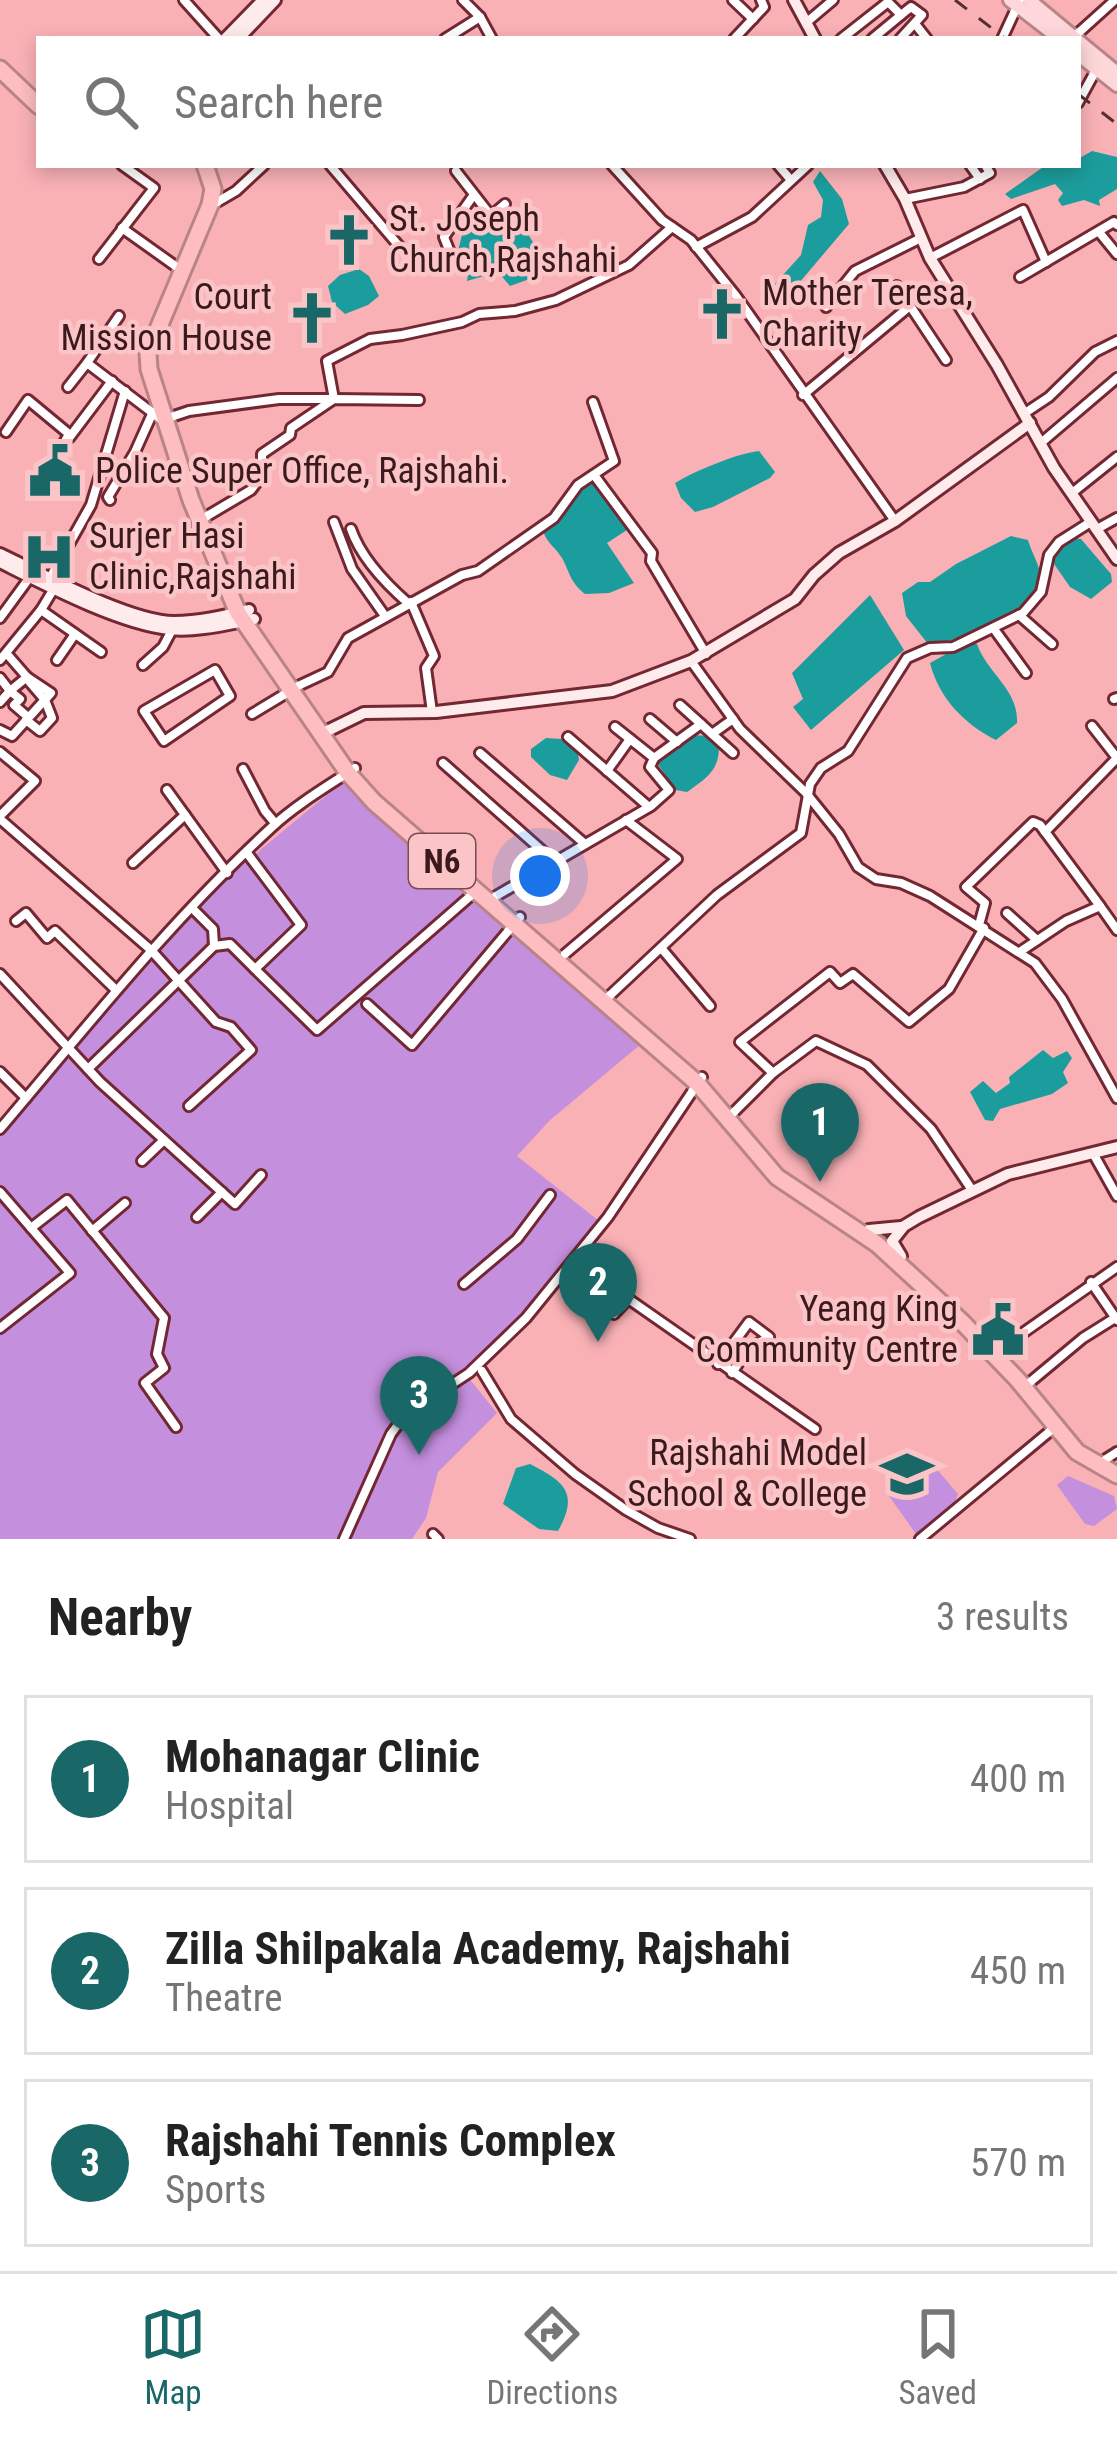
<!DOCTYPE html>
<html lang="en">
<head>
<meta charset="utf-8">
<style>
	:root { --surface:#fff; --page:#f2f2f2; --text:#222; --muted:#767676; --line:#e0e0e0; --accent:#196766 }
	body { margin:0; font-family:"Roboto Condensed",sans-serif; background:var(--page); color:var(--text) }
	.you { position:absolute; left:540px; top:876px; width:42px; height:42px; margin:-30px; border:9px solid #fff; border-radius:50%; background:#1a73e8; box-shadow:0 0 0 18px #1a73e833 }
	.badge { display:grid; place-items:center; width:78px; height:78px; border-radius:50%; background:var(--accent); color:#fff; font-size:39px; font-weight:700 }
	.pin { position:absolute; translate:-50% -99px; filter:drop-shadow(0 3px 6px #0008) }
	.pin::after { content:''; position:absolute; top:63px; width:42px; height:36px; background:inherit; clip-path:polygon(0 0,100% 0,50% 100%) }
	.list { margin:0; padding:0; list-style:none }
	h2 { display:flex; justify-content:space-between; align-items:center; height:156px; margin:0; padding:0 48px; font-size:51px }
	h2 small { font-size:39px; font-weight:400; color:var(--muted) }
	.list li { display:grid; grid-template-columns:78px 1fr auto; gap:36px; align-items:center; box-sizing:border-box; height:168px; margin:0 24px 24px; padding:0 24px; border:3px solid var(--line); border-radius:0px }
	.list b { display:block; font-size:45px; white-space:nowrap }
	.list p { margin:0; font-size:39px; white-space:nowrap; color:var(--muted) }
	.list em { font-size:39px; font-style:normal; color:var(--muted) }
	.icon { flex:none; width:66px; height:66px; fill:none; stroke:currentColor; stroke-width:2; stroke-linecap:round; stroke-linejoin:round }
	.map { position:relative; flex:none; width:1117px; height:1539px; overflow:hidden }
	.search { position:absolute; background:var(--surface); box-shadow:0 6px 18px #0003; left:36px; right:36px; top:36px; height:132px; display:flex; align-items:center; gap:30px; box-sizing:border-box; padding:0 42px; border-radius:0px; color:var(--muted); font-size:45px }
	.sheet { height:732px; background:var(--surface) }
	nav { display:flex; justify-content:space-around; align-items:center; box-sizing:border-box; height:168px; border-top:3px solid var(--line); background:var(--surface); font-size:33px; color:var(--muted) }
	nav a { display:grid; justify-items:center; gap:6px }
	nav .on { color:var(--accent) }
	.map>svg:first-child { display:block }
	.green { fill:#c48fdd }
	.water { fill:#1c9d9d }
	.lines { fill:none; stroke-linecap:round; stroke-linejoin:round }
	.street-casing { stroke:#722732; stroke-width:14 }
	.secondary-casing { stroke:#722732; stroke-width:16 }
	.primary-casing { stroke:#b98488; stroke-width:18 }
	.highway-casing { stroke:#b98488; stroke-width:21 }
	.street { stroke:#fff; stroke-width:8 }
	.secondary { stroke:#feebec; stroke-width:10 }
	.primary { stroke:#fed7da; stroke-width:12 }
	.highway { stroke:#fdbdc1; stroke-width:15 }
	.rail { stroke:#552f32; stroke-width:3; stroke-dasharray:15 15; stroke-linecap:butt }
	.labels { text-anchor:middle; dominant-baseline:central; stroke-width:9; stroke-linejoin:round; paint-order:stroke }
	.shield { fill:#fbc4c7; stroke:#754d50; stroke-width:3 }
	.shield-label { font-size:33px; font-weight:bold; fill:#3b1a1d }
	.poi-label { font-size:36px; fill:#3b1a1d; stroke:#fbc4c7; text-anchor:start }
</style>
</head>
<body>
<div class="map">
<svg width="1117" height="1539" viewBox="0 0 1117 1539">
	<rect width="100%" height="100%" fill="#f9b1b6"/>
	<g class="green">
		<polygon points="346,779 641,1044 549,1121 517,1156 599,1221 561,1272 480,1363 403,1413 342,1539 0,1539 0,1130 226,878"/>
		<polygon points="467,1376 497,1413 438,1472 426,1518 412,1539 346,1539 392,1435 406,1416"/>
		<polygon points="929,1460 958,1494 954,1504 916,1534 887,1493"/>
		<polygon points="1068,1476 1114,1496 1117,1509 1094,1526 1085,1524 1057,1485"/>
	</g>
	<g class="water">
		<polygon points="1092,151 1117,157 1117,189 1099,200 1100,206 1084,200 1062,206 1058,200 1063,193 1055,184 1011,199 1005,194 1046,165 1078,165 1078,159"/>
		<polygon points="820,171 842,199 849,224 788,296 772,287 801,255 808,225 821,217 823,200 813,182"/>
		<polygon points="506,211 518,217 547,266 541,275 510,286 498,272 467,281 469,267 457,255 463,231 479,213 491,222"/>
		<polygon points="359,269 369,276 379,296 368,305 345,314 332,302 328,286 340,275"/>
		<path d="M759,451L775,472L770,478L713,507L695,512L681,498L675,483C695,471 735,454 759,451Z"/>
		<path d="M595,482L627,530L607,543L634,583L609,593L585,594C570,582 570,573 562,558C555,547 547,543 543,531C564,517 571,492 595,482Z"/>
		<path d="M1011,536L1028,540C1031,551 1040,566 1041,577C1041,610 954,644 928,644L906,616L902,593L918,582H930L956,564Z"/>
		<polygon points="1072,538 1081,539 1111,574 1112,582 1091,599 1070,587 1052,561 1065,541"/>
		<polygon points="870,595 904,650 811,730 793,707 803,699 792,673"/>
		<path d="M968,642L977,644C987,673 1019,690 1017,723L996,740C964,724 939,698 930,663Z"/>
		<path d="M692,735L710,736L719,743C720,770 708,777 687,792L676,790L657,763Z"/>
		<polygon points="546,738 562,739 577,747 579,760 567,780 550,775 531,757 531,749"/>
		<polygon points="1043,1050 1053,1058 1067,1051 1072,1058 1063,1072 1068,1083 1052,1094 1000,1109 993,1121 985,1120 970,1092 983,1081 996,1093 1010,1083 1009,1077"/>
		<path d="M530,1464C565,1482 579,1493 558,1531L539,1529L503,1504L516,1468Z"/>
	</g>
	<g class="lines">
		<g class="street-casing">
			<g id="street">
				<polyline points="184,0 219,39"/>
				<polyline points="463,0 480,17 492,39"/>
				<polyline points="733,0 753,19"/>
				<polyline points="807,22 833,0"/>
				<polyline points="916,25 927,39"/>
				<polyline points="1075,36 1115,0"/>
				<polyline points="445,39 480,17"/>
				<polyline points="734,39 764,7 761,0"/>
				<polyline points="841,39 888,2 901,15 872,39"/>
				<polyline points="900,39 922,15 911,7 901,15"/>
				<polyline points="1002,39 1020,0"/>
				<polyline points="1078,103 1096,70"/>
				<polyline points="330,165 399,246"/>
				<polyline points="612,165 662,220 691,240 736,296 895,521"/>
				<polyline points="778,165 790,179"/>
				<polyline points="970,165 980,179"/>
				<polyline points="456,171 491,216 505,204"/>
				<polyline points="905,199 964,187 990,173 985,165"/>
				<polyline points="212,205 236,191 264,165"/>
				<polyline points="122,228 181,270"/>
				<polyline points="1099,232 1117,254"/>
				<polyline points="696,247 752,217 808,165"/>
				<polyline points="451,255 444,237 473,196"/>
				<polyline points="930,258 1023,210 1046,262"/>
				<polyline points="99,259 154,188 122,165"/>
				<polyline points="1020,277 1114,222 1117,225"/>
				<polyline points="897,286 946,360"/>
				<polyline points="826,307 855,271 921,238"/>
				<polyline points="119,316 87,363 162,420 189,411 279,399 334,399 327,361 370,339 402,335 462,322 479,314 515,311 556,300 629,265 672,227"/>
				<polyline points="68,387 87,363"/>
				<polyline points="803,395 910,306"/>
				<polyline points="1025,413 1049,397 1095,352 1117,341"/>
				<polyline points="6,432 28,400 69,434 59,452"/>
				<polyline points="69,438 112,381"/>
				<polyline points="1042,442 1117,378"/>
				<polyline points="594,475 652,553 651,561 706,654"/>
				<polyline points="1072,493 1117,457"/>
				<polyline points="110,500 108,497 135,452 153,412"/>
				<polyline points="202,519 251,490 262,475 262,454 290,435 291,428 334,399 419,400"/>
				<polyline points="334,522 352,569 385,616"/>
				<path d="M351,529C361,558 386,584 409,604"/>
				<polyline points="1097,529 1117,518"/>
				<polyline points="50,578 91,505 125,391"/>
				<polyline points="411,602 434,656 426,668 432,712"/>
				<polyline points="41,610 101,652"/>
				<polyline points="1019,615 1052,644"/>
				<polyline points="0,618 30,577"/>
				<polyline points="994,629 1026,673"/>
				<polyline points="0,660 41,610 56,585"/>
				<polyline points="57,660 75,634"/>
				<polyline points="691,661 740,729 806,793 839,834 858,867 876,879 901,883 930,896 1035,963 1062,999 1117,1098"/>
				<polyline points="143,665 163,647 172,630"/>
				<polygon points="215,670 230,696 164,741 144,711"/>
				<polyline points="0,678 10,691 27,677 7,654"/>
				<polyline points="298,686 328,672 348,638 462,575 478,571 554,518 578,485 614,461 593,402"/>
				<polyline points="1114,699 1117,698"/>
				<polyline points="0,702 10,691 20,699 14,705 28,717"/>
				<polyline points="680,705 701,724"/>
				<polyline points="252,714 290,691"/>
				<polyline points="650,719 677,742"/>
				<polyline points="26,720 40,731 52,718 45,700 27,679"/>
				<polyline points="615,727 654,758"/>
				<polyline points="0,730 12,736 51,693 27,677"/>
				<polyline points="712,734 733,753"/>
				<polyline points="568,737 649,807"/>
				<polyline points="0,752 35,781 0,816"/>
				<polyline points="480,753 585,844"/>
				<polyline points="443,763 555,862"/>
				<polyline points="243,769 265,811 275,823"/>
				<polyline points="607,771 630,739"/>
				<polyline points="167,790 227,873"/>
				<polyline points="0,819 151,950 216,1022 231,1027 251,1050 189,1106"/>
				<polyline points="1045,832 1117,758 1092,726"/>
				<polyline points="133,863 185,815"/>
				<polyline points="496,896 651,806 669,790 650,767 654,758 701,724 712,734 733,719"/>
				<polyline points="1007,913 1037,940"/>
				<polyline points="16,921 26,913 47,938 55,931 116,990"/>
				<polyline points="979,925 985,903 966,887 1033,822 1040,825 1100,906"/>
				<polyline points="214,946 230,944 255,969 301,925 247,853"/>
				<polyline points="662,949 710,1006"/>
				<polyline points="1021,951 1066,921 1100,906 1117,930"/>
				<polyline points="565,954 677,859 626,820"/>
				<polyline points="255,969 317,1030 475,892"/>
				<polyline points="0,974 100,1082 235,1204 261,1175"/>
				<polyline points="605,1000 717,895 801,833 810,784 821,768 848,751 907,658 930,648 953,647 1023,613 1041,592 1049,555 1059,542 1089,523"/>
				<polyline points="367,1004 412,1045 520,917"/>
				<polyline points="88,1069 214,946 213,929 192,908"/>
				<polyline points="0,1072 26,1098"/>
				<polyline points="773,1073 816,1041 867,1065 931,1129 972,1190"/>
				<polyline points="727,1119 773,1073 740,1042 830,972 840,983 853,974 909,1022 949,989 984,928"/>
				<path d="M0,1129C88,1025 172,919 272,827C297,804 328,786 355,768"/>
				<polyline points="1094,1155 1117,1196"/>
				<polyline points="142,1161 164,1140"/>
				<polyline points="0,1192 70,1273 0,1328"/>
				<polyline points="197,1217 222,1192"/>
				<polyline points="31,1228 67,1200 164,1318 157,1354 164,1368 145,1383 176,1427"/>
				<polyline points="92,1231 125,1203"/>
				<polyline points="574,1261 815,1429"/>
				<polyline points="1091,1282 1117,1320"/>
				<polyline points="464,1284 517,1239 550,1195"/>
				<polyline points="614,1314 629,1298"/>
				<polyline points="1000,1349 1117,1267"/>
				<polyline points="718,1364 749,1322 769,1337 747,1350 732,1373"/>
				<polyline points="482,1371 511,1419 575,1474 626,1510 658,1528 690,1539"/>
				<polyline points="1029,1383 1083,1338 1115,1318"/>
				<polyline points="1106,1459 1117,1452"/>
				<polyline points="433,1534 438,1539"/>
				<polyline points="344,1539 391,1434 405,1415 469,1373 526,1318 608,1217 702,1077"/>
				<polyline points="920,1539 1055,1427"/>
			</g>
		</g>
		<g class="secondary-casing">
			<g id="secondary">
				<polyline points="794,0 815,39"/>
				<polyline points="225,39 263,0"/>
				<polyline points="238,39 275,0"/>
				<polyline points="885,165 905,199 930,258 997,365 1054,468 1117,559"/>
				<path d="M0,554C42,574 130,622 174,622C200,622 224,616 249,610"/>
				<path d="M0,562C46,585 118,623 169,629C197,632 227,624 254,619"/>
				<polyline points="321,734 364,713 436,712 612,691 691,661 795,599 814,575 839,553 895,521 1030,423"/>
				<polyline points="869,1230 901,1227"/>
				<polyline points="901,1256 892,1241 904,1226 919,1217 1008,1174 1117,1147"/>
			</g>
		</g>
		<g class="primary-casing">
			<g id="primary">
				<polyline points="1010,0 1060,39"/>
				<polyline points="1029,0 1076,39"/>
				<polyline points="1078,41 1117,73"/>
				<polyline points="1078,54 1117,85"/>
			</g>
		</g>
		<g class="highway-casing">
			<g id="highway">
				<polyline points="0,69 39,106"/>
				<polyline points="205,165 213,189 210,205 148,353 149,369 191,500 238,613 348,773 374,802 697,1083 777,1177 877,1244 962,1322 1017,1379 1077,1452 1117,1475"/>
			</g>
		</g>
		<use href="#street" class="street"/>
		<use href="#secondary" class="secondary"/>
		<use href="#primary" class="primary"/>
		<use href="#highway" class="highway"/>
		<g class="rail">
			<polyline points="955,0 1006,39"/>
			<polyline points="1078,94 1117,124"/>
		</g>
	</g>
	<defs>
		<g id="church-bare" transform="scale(4.14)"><path d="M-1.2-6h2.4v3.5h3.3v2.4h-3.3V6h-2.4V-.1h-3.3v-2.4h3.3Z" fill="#196766" stroke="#fbc4c7" stroke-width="2.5" paint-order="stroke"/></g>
		<g id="civic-bare" transform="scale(4.14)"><path d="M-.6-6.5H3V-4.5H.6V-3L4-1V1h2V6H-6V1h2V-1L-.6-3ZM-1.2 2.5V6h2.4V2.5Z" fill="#196766" stroke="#fbc4c7" stroke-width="2.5" paint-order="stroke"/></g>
		<g id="hospital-bare" transform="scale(4.14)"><path d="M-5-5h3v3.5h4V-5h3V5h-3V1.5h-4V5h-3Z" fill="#196766" stroke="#fbc4c7" stroke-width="2.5" paint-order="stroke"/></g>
		<g id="university-bare" transform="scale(4.14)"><path d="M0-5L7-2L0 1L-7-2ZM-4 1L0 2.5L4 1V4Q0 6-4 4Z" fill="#196766" stroke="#fbc4c7" stroke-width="2.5" paint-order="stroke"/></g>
	</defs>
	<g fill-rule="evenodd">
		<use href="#church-bare" x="349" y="240"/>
		<use href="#church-bare" x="722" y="314"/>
		<use href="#church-bare" x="312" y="318"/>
		<use href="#civic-bare" x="55" y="471"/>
		<use href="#hospital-bare" x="49" y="557"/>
		<use href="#civic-bare" x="998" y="1330"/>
		<use href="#university-bare" x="907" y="1474"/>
	</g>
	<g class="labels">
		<rect class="shield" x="409" y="834" width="66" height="54" rx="9"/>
		<g class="shield-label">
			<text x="442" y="861">N6</text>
		</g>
		<g class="poi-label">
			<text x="389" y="219">St. Joseph<tspan x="389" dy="41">Church,Rajshahi</tspan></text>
			<text x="762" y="293">Mother Teresa,<tspan x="762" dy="41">Charity</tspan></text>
			<text x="272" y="297" text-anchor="end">Court<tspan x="272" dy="41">Mission House</tspan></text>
			<text x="95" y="471">Police Super Office, Rajshahi.</text>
			<text x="89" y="536">Surjer Hasi<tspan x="89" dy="41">Clinic,Rajshahi</tspan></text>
			<text x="958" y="1309" text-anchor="end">Yeang King<tspan x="958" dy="41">Community Centre</tspan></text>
			<text x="867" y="1453" text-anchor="end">Rajshahi Model<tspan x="867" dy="41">School &amp; College</tspan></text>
		</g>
	</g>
</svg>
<div class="you"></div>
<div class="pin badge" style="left:820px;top:1182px">1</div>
<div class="pin badge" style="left:598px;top:1342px">2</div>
<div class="pin badge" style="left:419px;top:1455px">3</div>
<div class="search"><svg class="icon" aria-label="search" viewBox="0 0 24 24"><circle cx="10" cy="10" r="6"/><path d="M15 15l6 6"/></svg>Search here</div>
</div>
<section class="sheet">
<h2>Nearby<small>3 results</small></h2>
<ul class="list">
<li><span class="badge">1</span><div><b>Mohanagar Clinic</b><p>Hospital</p></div><em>400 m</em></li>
<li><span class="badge">2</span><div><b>Zilla Shilpakala Academy, Rajshahi</b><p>Theatre</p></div><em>450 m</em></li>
<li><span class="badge">3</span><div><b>Rajshahi Tennis Complex</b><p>Sports</p></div><em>570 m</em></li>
</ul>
</section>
<nav>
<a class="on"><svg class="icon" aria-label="map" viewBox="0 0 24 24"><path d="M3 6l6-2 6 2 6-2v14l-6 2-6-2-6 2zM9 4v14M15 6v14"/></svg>Map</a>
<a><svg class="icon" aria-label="directions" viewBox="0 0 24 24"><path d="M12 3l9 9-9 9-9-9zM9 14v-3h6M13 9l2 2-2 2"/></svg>Directions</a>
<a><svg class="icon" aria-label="saved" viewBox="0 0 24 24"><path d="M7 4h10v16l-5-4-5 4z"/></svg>Saved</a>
</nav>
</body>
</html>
